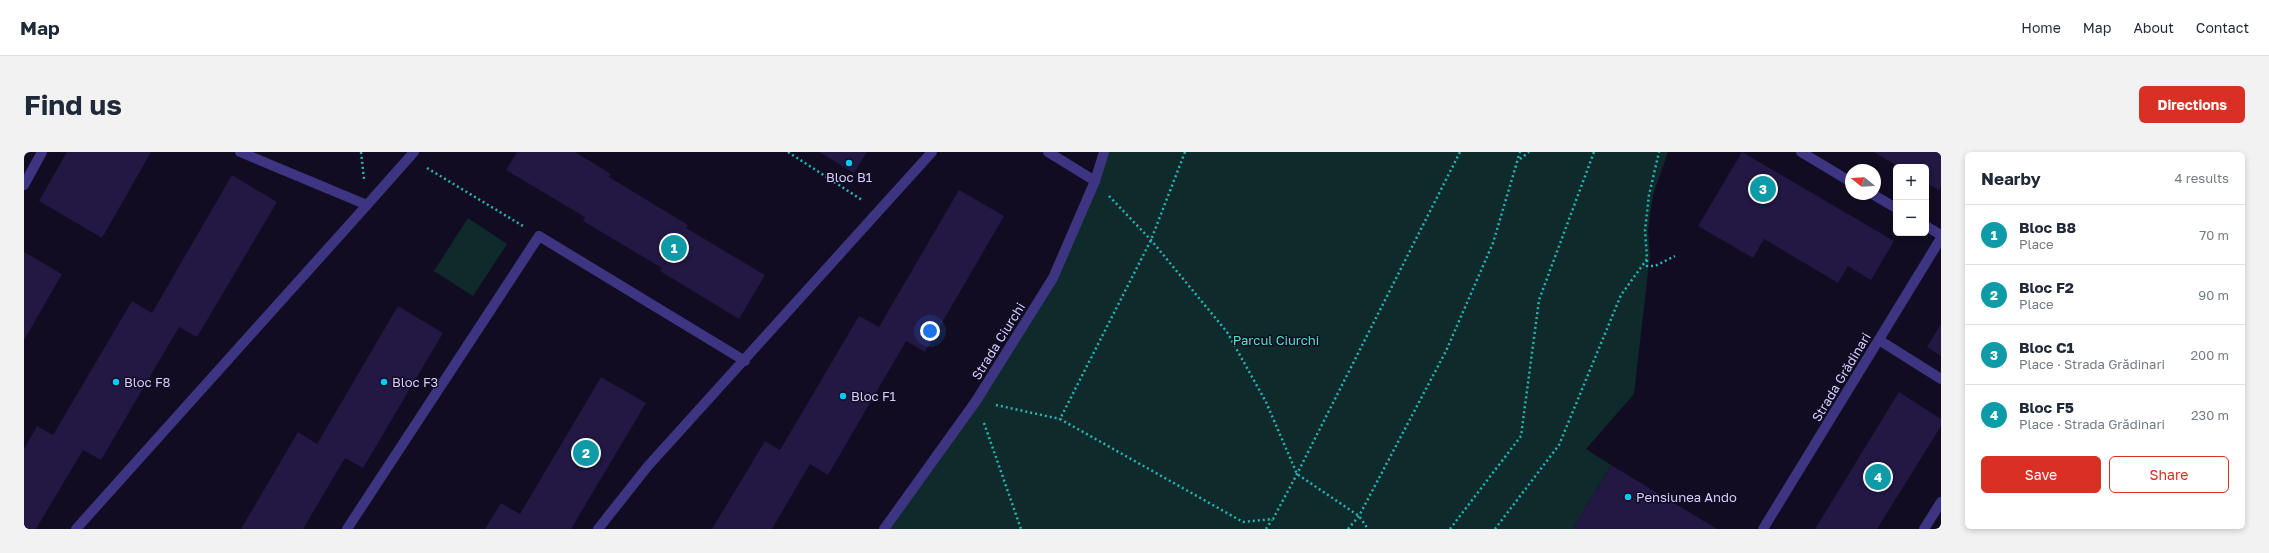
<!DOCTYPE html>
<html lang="en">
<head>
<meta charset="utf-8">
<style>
	:root { --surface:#fff; --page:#f2f2f3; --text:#1f2937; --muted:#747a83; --line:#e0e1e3; --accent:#d93025 }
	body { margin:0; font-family:"Golos Text",sans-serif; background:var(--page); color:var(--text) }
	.controls { position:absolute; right:12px; top:12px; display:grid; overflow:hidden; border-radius:6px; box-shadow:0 2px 6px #0003 }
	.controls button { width:36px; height:36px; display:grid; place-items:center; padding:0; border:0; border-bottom:1px solid var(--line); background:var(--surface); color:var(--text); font:20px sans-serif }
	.compass { position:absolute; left:1821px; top:12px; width:36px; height:36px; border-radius:50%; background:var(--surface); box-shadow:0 2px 6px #0003; rotate:288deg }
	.you { position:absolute; left:906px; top:179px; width:14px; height:14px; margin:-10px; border:3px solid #fff; border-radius:50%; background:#1a73e8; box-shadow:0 0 0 6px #1a73e833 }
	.badge { display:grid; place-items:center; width:26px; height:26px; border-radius:50%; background:var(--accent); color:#fff; font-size:13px; font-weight:700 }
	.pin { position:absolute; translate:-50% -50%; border:2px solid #fff; box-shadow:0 1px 4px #0006 }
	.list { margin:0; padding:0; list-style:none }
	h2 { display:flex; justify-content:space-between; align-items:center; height:52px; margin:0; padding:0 16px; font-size:17px }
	h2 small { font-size:13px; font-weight:400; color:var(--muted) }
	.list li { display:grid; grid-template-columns:26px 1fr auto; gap:12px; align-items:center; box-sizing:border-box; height:60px; padding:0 16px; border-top:1px solid var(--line) }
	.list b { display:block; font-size:15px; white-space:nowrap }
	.list p { margin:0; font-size:13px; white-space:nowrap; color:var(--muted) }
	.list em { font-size:13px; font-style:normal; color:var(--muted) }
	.actions { display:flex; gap:8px; padding:12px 16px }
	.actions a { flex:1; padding:9px 0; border:1px solid var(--accent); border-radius:6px; text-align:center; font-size:14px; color:var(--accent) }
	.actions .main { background:var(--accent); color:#fff }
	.map { position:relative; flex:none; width:1917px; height:377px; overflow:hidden; border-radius:6px }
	header { display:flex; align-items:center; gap:24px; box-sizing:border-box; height:56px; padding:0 20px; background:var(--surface); border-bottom:1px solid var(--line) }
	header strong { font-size:19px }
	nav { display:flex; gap:22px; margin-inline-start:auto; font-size:14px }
	.intro { display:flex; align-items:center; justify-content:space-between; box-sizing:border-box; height:96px; padding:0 24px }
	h1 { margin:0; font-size:28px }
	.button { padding:10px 18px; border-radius:6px; background:var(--accent); color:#fff; font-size:14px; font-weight:700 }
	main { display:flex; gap:24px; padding:0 24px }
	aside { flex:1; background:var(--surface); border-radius:6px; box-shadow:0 2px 6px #0003 }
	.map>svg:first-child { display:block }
	.green { fill:#0f2a2b }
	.building { fill:#231743 }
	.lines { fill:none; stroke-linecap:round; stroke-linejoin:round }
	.path { stroke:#28b4b7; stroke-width:2.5; stroke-dasharray:2 3; stroke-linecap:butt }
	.minor { stroke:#3e3582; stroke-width:10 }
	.poi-dot { fill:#00cbf7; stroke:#110c21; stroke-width:1.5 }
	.labels { text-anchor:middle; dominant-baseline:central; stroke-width:3; stroke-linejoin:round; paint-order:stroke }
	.poi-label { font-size:13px; fill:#d6ccff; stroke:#110c21; text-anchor:start }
	.park-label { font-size:13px; fill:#53e4cb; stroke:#110c21 }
	.street-label { font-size:13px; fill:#d6ccff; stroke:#110c21 }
</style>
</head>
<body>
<header>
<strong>Map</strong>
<nav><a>Home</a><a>Map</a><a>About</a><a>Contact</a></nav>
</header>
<div class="intro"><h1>Find us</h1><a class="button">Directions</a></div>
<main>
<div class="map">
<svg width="1917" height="377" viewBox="0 0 1917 377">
	<rect width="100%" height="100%" fill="#110c21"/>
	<g class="green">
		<polygon points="1080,0 1644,0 1629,43 1624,79 1626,103 1610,242 1562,297 1587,313 1549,377 860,377 1029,126"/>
		<polygon points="444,66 483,92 449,144 410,119"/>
	</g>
	<g class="building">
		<polygon points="43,0 127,0 78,86 15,49"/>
		<polygon points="493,0 551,0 587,22 585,25 664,73 662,76 741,123 715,167 636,119 638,116 559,69 561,65 482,18"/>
		<polygon points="795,0 843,0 830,21"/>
		<polygon points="1718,0 1870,89 1847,128 1824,114 1814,131 1740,87 1729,106 1674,74"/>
		<polygon points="1850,0 1917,0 1917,34 1915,38 1902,31 1902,15 1875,15"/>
		<polygon points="208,23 253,50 173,185 155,175 77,308 59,298 12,377 0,377 0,297 13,274 29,283 108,149 128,161"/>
		<polygon points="935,38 980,64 901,200 882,189 804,323 786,312 748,377 688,377 741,289 756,298 835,164 855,175"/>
		<polygon points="0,100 38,122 0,188"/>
		<polygon points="374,154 419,181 339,316 321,306 279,377 217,377 274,280 293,292"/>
		<polygon points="1917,172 1917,204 1903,195"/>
		<polygon points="577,225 622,251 547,377 461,377 477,351 496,362"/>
		<polygon points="1875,240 1917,267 1917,274 1853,377 1791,377"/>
		<polygon points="1587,313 1693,377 1549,377"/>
	</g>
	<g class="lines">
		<g class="path">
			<polyline points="337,0 340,27"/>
			<polyline points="764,0 838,48"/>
			<polyline points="1161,0 1127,88 1036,267 1219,370 1249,367 1273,322 1436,0"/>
			<polyline points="1496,7 1505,0"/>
			<polyline points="403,16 499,74"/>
			<polyline points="1085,44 1127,88 1203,180 1242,250 1273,322 1335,364 1344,377"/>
			<polyline points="1623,108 1623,114 1631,114 1651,104"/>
			<polyline points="972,253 1036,267"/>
			<polyline points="960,271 997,377"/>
			<polyline points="1242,377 1248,368"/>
			<polyline points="1324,377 1335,364 1422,199 1469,91 1496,0"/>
			<polyline points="1426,377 1497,284 1515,148 1570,0"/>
			<polyline points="1471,377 1535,293 1597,143 1623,107 1621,78 1625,43 1635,0"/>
		</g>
		<g class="minor">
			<polyline points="216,0 343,53 390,0"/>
			<polyline points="1024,0 1071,29"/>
			<polyline points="1777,0 1827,30"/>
			<polyline points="0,33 18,0"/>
			<polyline points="1848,42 1872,56"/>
			<polyline points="1902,74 1917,83"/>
			<polyline points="1855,188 1917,227"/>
			<polyline points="52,377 343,53"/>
			<polyline points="323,377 515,84 721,209"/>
			<polyline points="574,377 624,314 908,0"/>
			<polyline points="860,377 952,249 1029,126 1071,29 1080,0"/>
			<polyline points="1739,377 1917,86"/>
			<polyline points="1900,377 1917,350"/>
		</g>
	</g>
	<g class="poi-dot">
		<circle cx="825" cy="11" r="4"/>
		<circle cx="92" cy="230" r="4"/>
		<circle cx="360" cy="230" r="4"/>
		<circle cx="819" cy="244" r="4"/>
		<circle cx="1604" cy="345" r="4"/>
	</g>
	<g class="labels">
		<g class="poi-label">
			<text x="825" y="25" text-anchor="middle">Bloc B1</text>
			<text x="100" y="230">Bloc F8</text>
			<text x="368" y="230">Bloc F3</text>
			<text x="827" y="244">Bloc F1</text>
			<text x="1612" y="345">Pensiunea Ando</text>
		</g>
		<g class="park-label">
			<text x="1252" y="188">Parcul Ciurchi</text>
		</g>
		<g class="street-label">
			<text transform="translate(974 189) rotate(-58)">Strada Ciurchi</text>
			<text transform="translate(1817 225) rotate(-59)">Strada Grădinari</text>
		</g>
	</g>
</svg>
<div class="controls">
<button>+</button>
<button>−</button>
</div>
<svg class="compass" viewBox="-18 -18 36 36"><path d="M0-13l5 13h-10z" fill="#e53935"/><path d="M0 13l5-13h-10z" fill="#747a83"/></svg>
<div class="you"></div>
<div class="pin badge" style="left:650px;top:96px;background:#0f9aa8">1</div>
<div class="pin badge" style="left:562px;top:301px;background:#0f9aa8">2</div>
<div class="pin badge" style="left:1739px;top:37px;background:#0f9aa8">3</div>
<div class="pin badge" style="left:1854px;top:325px;background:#0f9aa8">4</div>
</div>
<aside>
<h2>Nearby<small>4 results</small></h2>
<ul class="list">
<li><span class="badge" style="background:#0f9aa8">1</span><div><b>Bloc B8</b><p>Place</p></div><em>70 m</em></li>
<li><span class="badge" style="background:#0f9aa8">2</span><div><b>Bloc F2</b><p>Place</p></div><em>90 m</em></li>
<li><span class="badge" style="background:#0f9aa8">3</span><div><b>Bloc C1</b><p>Place · Strada Grădinari</p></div><em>200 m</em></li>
<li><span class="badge" style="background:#0f9aa8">4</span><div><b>Bloc F5</b><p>Place · Strada Grădinari</p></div><em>230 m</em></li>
</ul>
<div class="actions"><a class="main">Save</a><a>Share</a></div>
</aside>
</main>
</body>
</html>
